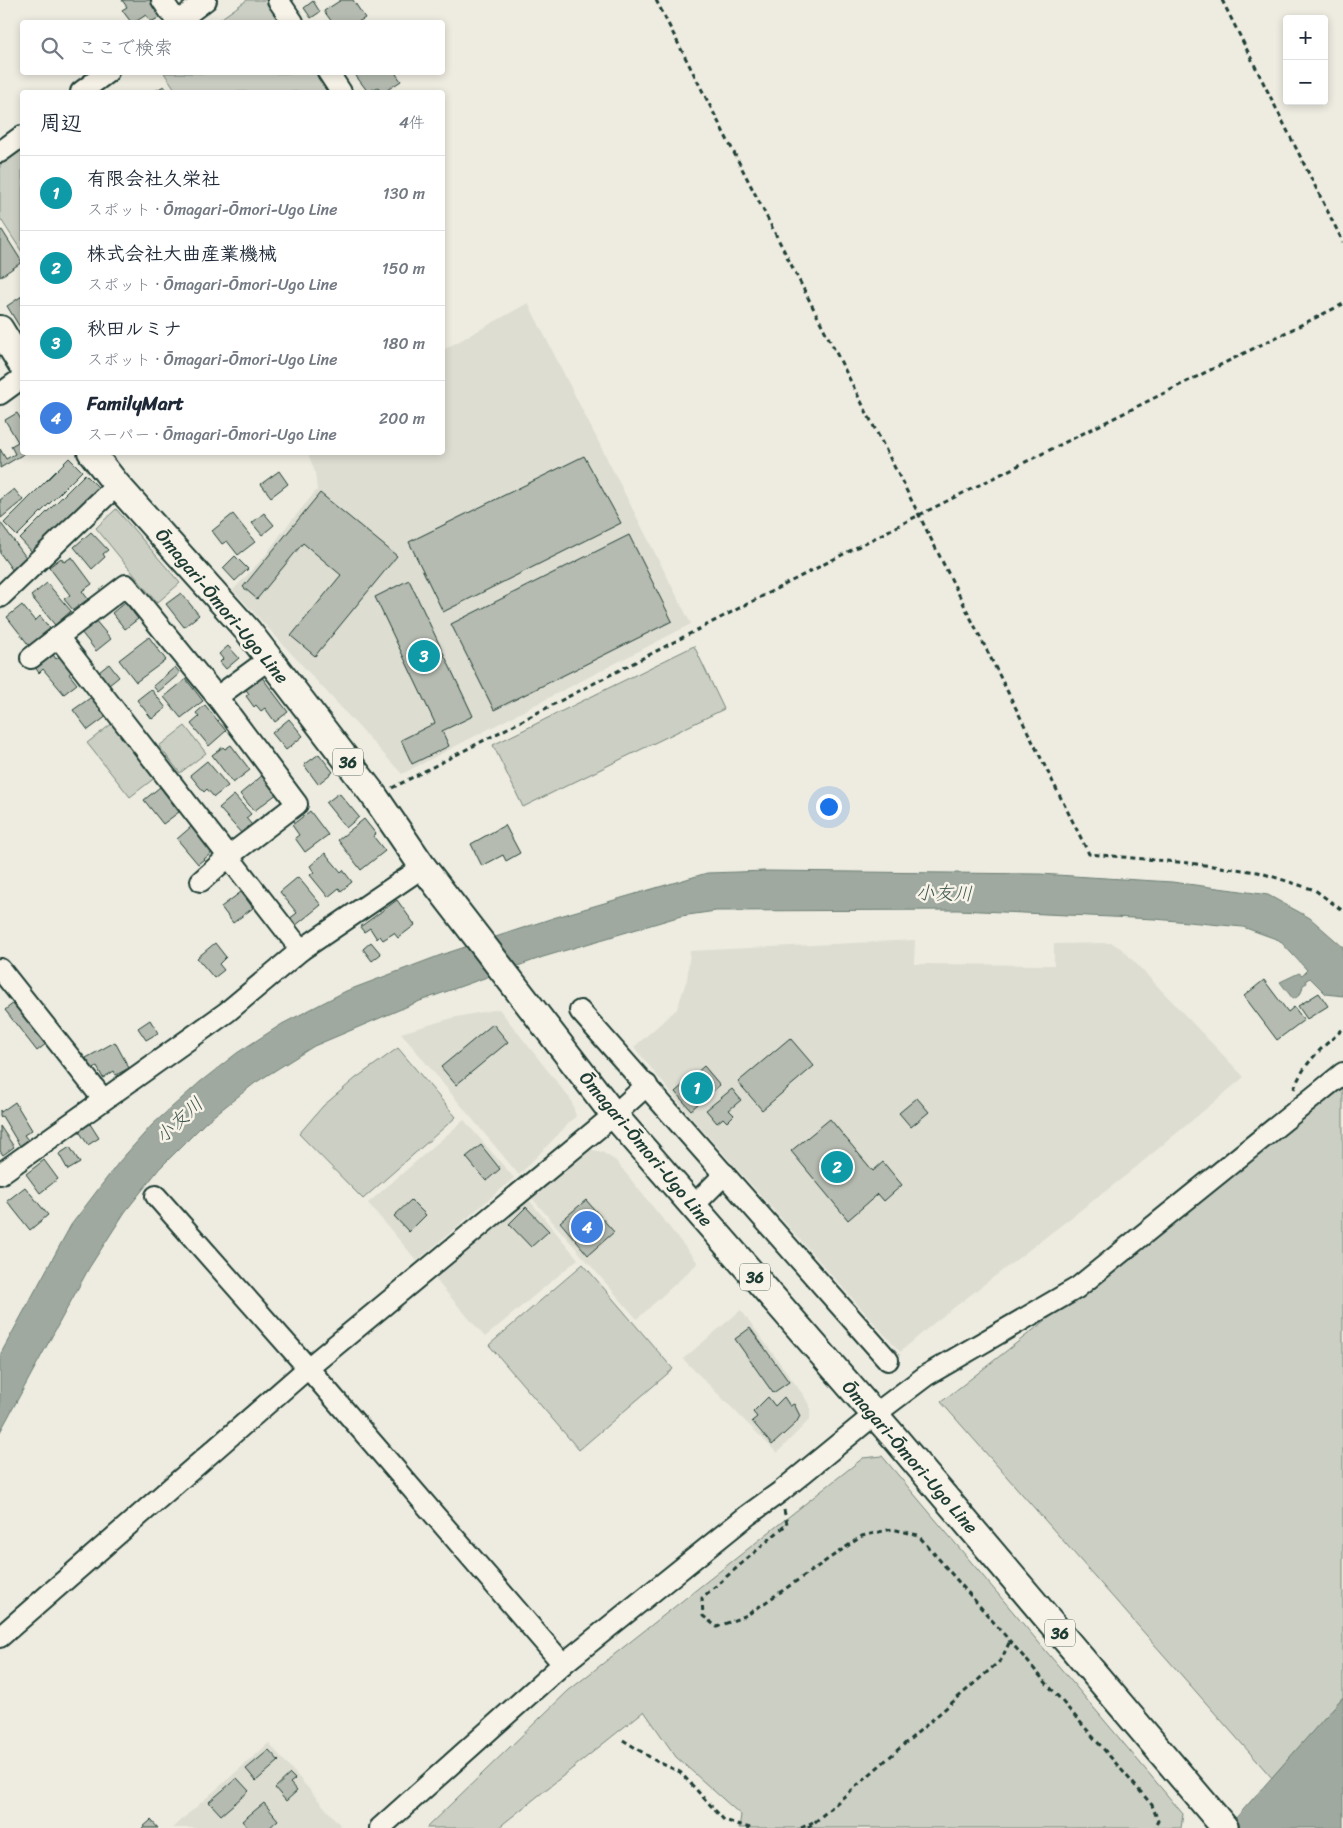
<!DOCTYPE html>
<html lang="ja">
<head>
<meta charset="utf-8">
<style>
	:root { --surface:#fff; --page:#f2f2f3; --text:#1f2937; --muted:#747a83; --line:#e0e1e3; --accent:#1f3d34 }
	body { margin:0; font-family:Sriracha,"Klee One",sans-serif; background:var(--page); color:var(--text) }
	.controls { position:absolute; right:15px; top:15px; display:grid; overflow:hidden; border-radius:5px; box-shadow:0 2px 8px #0003 }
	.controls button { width:45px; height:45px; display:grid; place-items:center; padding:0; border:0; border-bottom:1px solid var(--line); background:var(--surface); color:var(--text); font:25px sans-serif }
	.you { position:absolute; left:828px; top:806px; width:18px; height:18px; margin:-12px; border:4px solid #fff; border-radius:50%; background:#1a73e8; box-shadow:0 0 0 8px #1a73e833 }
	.badge { display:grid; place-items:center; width:32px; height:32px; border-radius:50%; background:var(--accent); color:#fff; font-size:16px; font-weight:700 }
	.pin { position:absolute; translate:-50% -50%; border:2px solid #fff; box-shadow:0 1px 5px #0006 }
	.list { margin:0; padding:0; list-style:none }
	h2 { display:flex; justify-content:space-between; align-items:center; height:65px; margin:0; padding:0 20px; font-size:21px }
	h2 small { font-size:16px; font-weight:400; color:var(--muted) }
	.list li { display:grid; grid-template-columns:32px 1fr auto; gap:15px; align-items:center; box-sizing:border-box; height:75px; padding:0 20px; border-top:1px solid var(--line) }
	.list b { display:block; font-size:19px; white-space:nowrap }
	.list p { margin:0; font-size:16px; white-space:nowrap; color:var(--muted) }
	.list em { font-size:16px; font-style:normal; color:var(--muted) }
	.icon { flex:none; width:28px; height:28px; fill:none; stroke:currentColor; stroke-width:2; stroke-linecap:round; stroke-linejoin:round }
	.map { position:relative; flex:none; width:1343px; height:1828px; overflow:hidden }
	.search { position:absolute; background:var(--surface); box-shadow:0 2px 8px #0003; left:20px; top:20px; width:425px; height:55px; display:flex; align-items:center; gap:12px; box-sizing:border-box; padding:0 18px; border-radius:5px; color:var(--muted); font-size:19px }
	.panel { position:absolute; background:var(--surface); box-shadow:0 2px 8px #0003; left:20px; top:90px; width:425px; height:365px; border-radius:5px }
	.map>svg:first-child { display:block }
	.built { fill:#ddddd2 }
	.green { fill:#cccfc4; stroke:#76867c }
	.water { fill:#9fa99f; stroke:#6c7e74 }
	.building { fill:#b5bbb0; stroke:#1f3d34 }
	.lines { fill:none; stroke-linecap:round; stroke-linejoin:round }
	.minor-casing { stroke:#1f3d34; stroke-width:24 }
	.major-casing { stroke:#1f3d34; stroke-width:30 }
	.path { stroke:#1f3d34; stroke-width:3; stroke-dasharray:5 4; stroke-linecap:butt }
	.minor { stroke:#f7f3e8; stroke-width:20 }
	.major { stroke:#f7f3e8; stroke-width:26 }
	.labels { text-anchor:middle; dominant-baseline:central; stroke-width:5; stroke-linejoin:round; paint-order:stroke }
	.shield { fill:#f7f3e8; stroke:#60746a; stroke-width:1 }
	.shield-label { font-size:16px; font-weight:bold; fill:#1f3d34 }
	.street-label { font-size:18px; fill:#1f3d34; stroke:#f7f3e8 }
	.water-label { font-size:19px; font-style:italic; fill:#3f584f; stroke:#f7f3e8 }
</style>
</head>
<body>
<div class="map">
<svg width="1343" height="1828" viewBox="0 0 1343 1828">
	<rect width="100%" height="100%" fill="#eeece1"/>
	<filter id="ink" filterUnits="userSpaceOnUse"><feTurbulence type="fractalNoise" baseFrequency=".02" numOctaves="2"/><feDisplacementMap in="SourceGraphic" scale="10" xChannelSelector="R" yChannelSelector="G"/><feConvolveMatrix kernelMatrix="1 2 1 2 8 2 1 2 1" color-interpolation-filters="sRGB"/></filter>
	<g filter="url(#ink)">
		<g class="built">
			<polygon points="528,303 691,624 402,774 233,590 265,556 283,531 317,490 315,472 308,453 442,452 443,350"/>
			<polygon points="915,940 914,964 1054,965 1054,944 1112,943 1122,949 1244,1077 1129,1173 934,1323 900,1352 689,1115 634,1047 677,1009 687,979 690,951"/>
			<polygon points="499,1009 571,1100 576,1116 519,1175 401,1033 456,1017"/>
			<polygon points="464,1120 514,1178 417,1261 368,1203"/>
			<polygon points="589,1149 602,1152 616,1161 698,1263 637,1319 531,1197"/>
			<polygon points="529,1200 578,1259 485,1337 435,1279"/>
			<polygon points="741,1310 804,1396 810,1407 810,1419 777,1453 683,1359"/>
			<polygon points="269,1743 340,1825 337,1828 172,1828"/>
		</g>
		<g class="green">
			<polygon points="247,0 267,0 283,22 216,22"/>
			<polygon points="164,73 316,73 330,92 177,92"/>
			<polygon points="22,149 22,252 0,218 0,165"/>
			<polygon points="116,509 180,583 157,603 96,528"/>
			<polygon points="694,646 724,709 523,807 493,745"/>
			<polygon points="114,722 156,777 130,797 87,743"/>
			<polygon points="185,726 206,753 180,773 159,746"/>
			<polygon points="398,1048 456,1117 363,1199 299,1134 323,1106 356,1078"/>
			<polygon points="1343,1088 1343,1697 1272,1778 941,1402"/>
			<polygon points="583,1264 673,1369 579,1450 489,1345"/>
			<polygon points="882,1456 1183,1814 1181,1828 739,1828 741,1815 676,1757 644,1711 498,1828 426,1828 568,1691 863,1458"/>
		</g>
		<g class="water">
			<path d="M767,871L1040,874L1172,882L1241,891L1268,895L1310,918L1343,947V996L1326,994L1310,978L1306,980L1307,983L1303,985C1302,993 1300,996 1293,999L1280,982L1299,973L1302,975L1307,970L1279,940L1243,927L1155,919L958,910L716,911L681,916L543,957L420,1001L314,1046L255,1083L207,1121L159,1169L125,1212L89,1268L0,1432V1355L71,1225L119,1162L152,1125L200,1082L237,1053L282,1024L346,991L441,955L553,918L707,873Z"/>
			<polygon points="1343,1697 1343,1828 1227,1828"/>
		</g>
		<g class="building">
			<polygon points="122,0 154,0 159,6 160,17 151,22 146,15 135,22 131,22 122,10 127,7"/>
			<polygon points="341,0 353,0 365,18 358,22 332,22 324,11"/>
			<polygon points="313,1 320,12 311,18 304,8"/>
			<polygon points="361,72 398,72 396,74 401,81 384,92 381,92 378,87 368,92 356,76"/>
			<polygon points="164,86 168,92 153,92"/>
			<polygon points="2,230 22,262 0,277 0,231"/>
			<polygon points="22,296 22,328 21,329 7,306"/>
			<polygon points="17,413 22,421 22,452 27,452 0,468 0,449 6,459 15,454 11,446 18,442 5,420"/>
			<polygon points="584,456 621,523 443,612 409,542"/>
			<polygon points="69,458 82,471 17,536 4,523"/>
			<polygon points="279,471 288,484 271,497 261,484"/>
			<polygon points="85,474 98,487 33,553 20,539"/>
			<polygon points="14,489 23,500 1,518 0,500"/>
			<polygon points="320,493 397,556 315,656 291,636 341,575 303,543 257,599 243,587"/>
			<polygon points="264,513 274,525 262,535 252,523"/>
			<polygon points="233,514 255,542 238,555 227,541 222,544 212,531"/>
			<polygon points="0,522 28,560 13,571 0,553"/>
			<polygon points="91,532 108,550 103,554 105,557 92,569 74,547"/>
			<polygon points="629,535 672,621 494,710 451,624"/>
			<polygon points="235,556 248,569 235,581 223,568"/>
			<polygon points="72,557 92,584 82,591 88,599 73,610 64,599 70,595 49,567 61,558 64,562"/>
			<polygon points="409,580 473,716 442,731 449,746 412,764 401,740 435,723 375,597"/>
			<polygon points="47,583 71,611 55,625 31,596"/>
			<polygon points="181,593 199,615 184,627 166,604"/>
			<polygon points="125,602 138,619 125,629 112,613"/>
			<polygon points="22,605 35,621 40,616 52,631 31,648 7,617"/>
			<polygon points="95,620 111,639 96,651 81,632"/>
			<polygon points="149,637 166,660 136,682 119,660"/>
			<polygon points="228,646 239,658 226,669 220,662 223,659 219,654"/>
			<polygon points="52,653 56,659 60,656 73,671 69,674 77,684 64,694 43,669 39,673 35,667"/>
			<polygon points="109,664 119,677 109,685 99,672"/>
			<polygon points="175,667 180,673 158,692 153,686"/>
			<polygon points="261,676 288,712 275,722 265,708 261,711 256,705 254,707 246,696 249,694 245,688"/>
			<polygon points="186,679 203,701 181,718 164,697"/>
			<polygon points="151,689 166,708 152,719 137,700"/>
			<polygon points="93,696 107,716 88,730 73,710"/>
			<polygon points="205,705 226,731 209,746 191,724 199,717 196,713"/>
			<polygon points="289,719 303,736 286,750 272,733"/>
			<polygon points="231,745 250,770 233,783 212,755 223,747 225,749"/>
			<polygon points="319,754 333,772 318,784 304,765"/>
			<polygon points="207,761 228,786 214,797 207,789 204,792 190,775"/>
			<polygon points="263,775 278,793 254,811 240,794"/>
			<polygon points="160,787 179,812 163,824 144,800"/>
			<polygon points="339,793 359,817 346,828 326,803"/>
			<polygon points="234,795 251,814 246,818 252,825 242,834 219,808"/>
			<polygon points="310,811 328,835 305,852 295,838 299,835 292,825"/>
			<polygon points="364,819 376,834 373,836 385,851 361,870 338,840"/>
			<polygon points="505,825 520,853 506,861 503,855 482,866 471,844"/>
			<polygon points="192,826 214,851 198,864 177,839"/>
			<polygon points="325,853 341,872 343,870 352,882 341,891 339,888 328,897 310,875 314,872 310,866"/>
			<polygon points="298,877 321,905 295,926 289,919 297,913 280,892"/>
			<polygon points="241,892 253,908 233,923 221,907"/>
			<polygon points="397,900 415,925 398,938 394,933 383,940 380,936 377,939 370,928 364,932 360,927"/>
			<polygon points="371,942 381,954 372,961 363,949"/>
			<polygon points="215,943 226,957 219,964 224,970 214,978 197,958"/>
			<polygon points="1264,980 1288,1012 1294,1007 1304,1020 1277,1040 1244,996"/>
			<polygon points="1319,993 1328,1006 1307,1019 1298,1006"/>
			<polygon points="15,1002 47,1043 37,1051 5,1010"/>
			<polygon points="150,1020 158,1033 146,1040 138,1028"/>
			<polygon points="493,1024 508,1042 456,1085 441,1067"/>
			<polygon points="790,1038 814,1066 762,1110 738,1082"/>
			<polygon points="115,1042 129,1068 116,1075 114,1071 103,1078 97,1067 92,1070 86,1058"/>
			<polygon points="704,1066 720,1085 691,1110 675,1092"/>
			<polygon points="732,1089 741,1100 729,1110 734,1115 727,1122 723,1118 717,1123 706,1110"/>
			<polygon points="917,1098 929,1112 911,1127 899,1113"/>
			<polygon points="15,1102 32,1130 24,1135 28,1140 20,1146 2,1116 0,1117 0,1110 1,1112"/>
			<polygon points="830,1119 873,1171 883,1162 902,1185 884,1201 878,1194 848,1220 791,1151"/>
			<polygon points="90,1124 99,1138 88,1145 79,1131"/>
			<polygon points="0,1126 14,1147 3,1155 0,1151"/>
			<polygon points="481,1145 500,1169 486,1181 466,1157"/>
			<polygon points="70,1147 80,1163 68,1170 59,1154"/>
			<polygon points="44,1160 58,1179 40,1193 26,1174"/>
			<polygon points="25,1187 48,1215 30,1230 7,1201"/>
			<polygon points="411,1200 426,1215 409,1232 394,1216"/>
			<polygon points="586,1200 614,1232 588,1255 560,1222"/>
			<polygon points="526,1207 549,1231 531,1247 509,1224"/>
			<polygon points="750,1328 789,1382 773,1393 735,1339"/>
			<polygon points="768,1397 775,1406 784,1397 790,1406 794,1404 800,1416 796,1423 772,1445 752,1421 757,1417 753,1412"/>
			<polygon points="269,1750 279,1761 256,1781 246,1769"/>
			<polygon points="290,1774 295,1779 290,1783 297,1791 286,1801 275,1788"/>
			<polygon points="237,1778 249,1791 221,1815 209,1802"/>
			<polygon points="264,1803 278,1820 269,1828 248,1828 242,1821"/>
			<polygon points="151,1820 158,1828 142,1828"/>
		</g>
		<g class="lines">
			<g class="minor-casing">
				<g id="minor">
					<polyline points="162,0 177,22"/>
					<polyline points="278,0 293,22"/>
					<polyline points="177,22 206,0"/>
					<polyline points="328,72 341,92"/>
					<polyline points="81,92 108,72"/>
					<polyline points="0,152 22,136"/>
					<polyline points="0,394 22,378"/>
					<polyline points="0,597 117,485"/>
					<polyline points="31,658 58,637"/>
					<polyline points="217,697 269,659"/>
					<polyline points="201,881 229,856 297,804 217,697 126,585 58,637 301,950"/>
					<polyline points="0,969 103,1099"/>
					<polyline points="580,1011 888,1360"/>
					<polyline points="0,1174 227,1012 301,950 423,867"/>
					<polyline points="156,1196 308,1368 563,1664"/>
					<polyline points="693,1206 725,1174"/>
					<polyline points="0,1637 308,1368 614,1115 647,1085"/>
					<polyline points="380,1828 563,1664 748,1515 780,1492 874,1415 927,1375 1077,1288 1343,1073"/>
				</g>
			</g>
			<g class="major-casing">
				<g id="major">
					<polyline points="0,329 22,365"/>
					<polyline points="91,452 117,485 248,631 375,797 423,867 614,1115 895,1438 1225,1828"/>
				</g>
			</g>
			<g class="path">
				<polyline points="656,0 919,515 1089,854 1189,863 1258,872 1315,890 1343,911"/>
				<polyline points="1222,0 1343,242"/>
				<polyline points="392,788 919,515 1343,304"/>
				<path d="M1294,1089C1304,1062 1322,1048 1343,1029"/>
				<polyline points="784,1510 787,1524 702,1598 703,1616 717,1627 747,1615 862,1536 892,1529 918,1535 1152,1805 1158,1821 1154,1828"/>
				<polyline points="623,1740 656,1761 680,1772 724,1820 750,1828"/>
				<polyline points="801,1828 813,1822"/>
				<polyline points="808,1828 1001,1660 1010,1641"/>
			</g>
			<use href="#minor" class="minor"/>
			<use href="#major" class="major"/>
		</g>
	</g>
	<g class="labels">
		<g class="shield">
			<rect x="333" y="748.5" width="30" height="27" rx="4"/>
			<rect x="740" y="1263.5" width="30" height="27" rx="4"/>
			<rect x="1045" y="1619.5" width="30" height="27" rx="4"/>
		</g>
		<g class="shield-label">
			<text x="348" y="762">36</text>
			<text x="755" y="1277">36</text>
			<text x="1060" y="1633">36</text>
		</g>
		<g class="street-label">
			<text transform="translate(222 606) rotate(50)">Ōmagari-Ōmori-Ugo Line</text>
			<text transform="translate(646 1149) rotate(50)">Ōmagari-Ōmori-Ugo Line</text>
			<text transform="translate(910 1457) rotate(49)">Ōmagari-Ōmori-Ugo Line</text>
		</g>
		<g class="water-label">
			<text transform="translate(944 893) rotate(1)">小友川</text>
			<text transform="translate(179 1120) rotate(-43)">小友川</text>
		</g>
	</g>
</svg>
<div class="controls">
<button>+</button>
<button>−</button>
</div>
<div class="you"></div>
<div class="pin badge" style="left:697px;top:1088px;background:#0f9aa8">1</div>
<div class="pin badge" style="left:837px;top:1167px;background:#0f9aa8">2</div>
<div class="pin badge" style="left:424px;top:656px;background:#0f9aa8">3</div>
<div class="pin badge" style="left:587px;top:1227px;background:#3f7fe0">4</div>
<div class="search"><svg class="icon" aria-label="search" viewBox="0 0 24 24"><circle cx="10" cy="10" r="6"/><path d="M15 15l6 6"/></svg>ここで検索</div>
<section class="panel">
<h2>周辺<small>4件</small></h2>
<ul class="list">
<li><span class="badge" style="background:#0f9aa8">1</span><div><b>有限会社久栄社</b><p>スポット · Ōmagari-Ōmori-Ugo Line</p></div><em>130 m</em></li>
<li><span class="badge" style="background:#0f9aa8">2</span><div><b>株式会社大曲産業機械</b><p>スポット · Ōmagari-Ōmori-Ugo Line</p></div><em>150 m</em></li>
<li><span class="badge" style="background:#0f9aa8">3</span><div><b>秋田ルミナ</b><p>スポット · Ōmagari-Ōmori-Ugo Line</p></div><em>180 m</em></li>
<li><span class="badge" style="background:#3f7fe0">4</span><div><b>FamilyMart</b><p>スーパー · Ōmagari-Ōmori-Ugo Line</p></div><em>200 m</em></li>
</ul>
</section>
</div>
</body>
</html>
